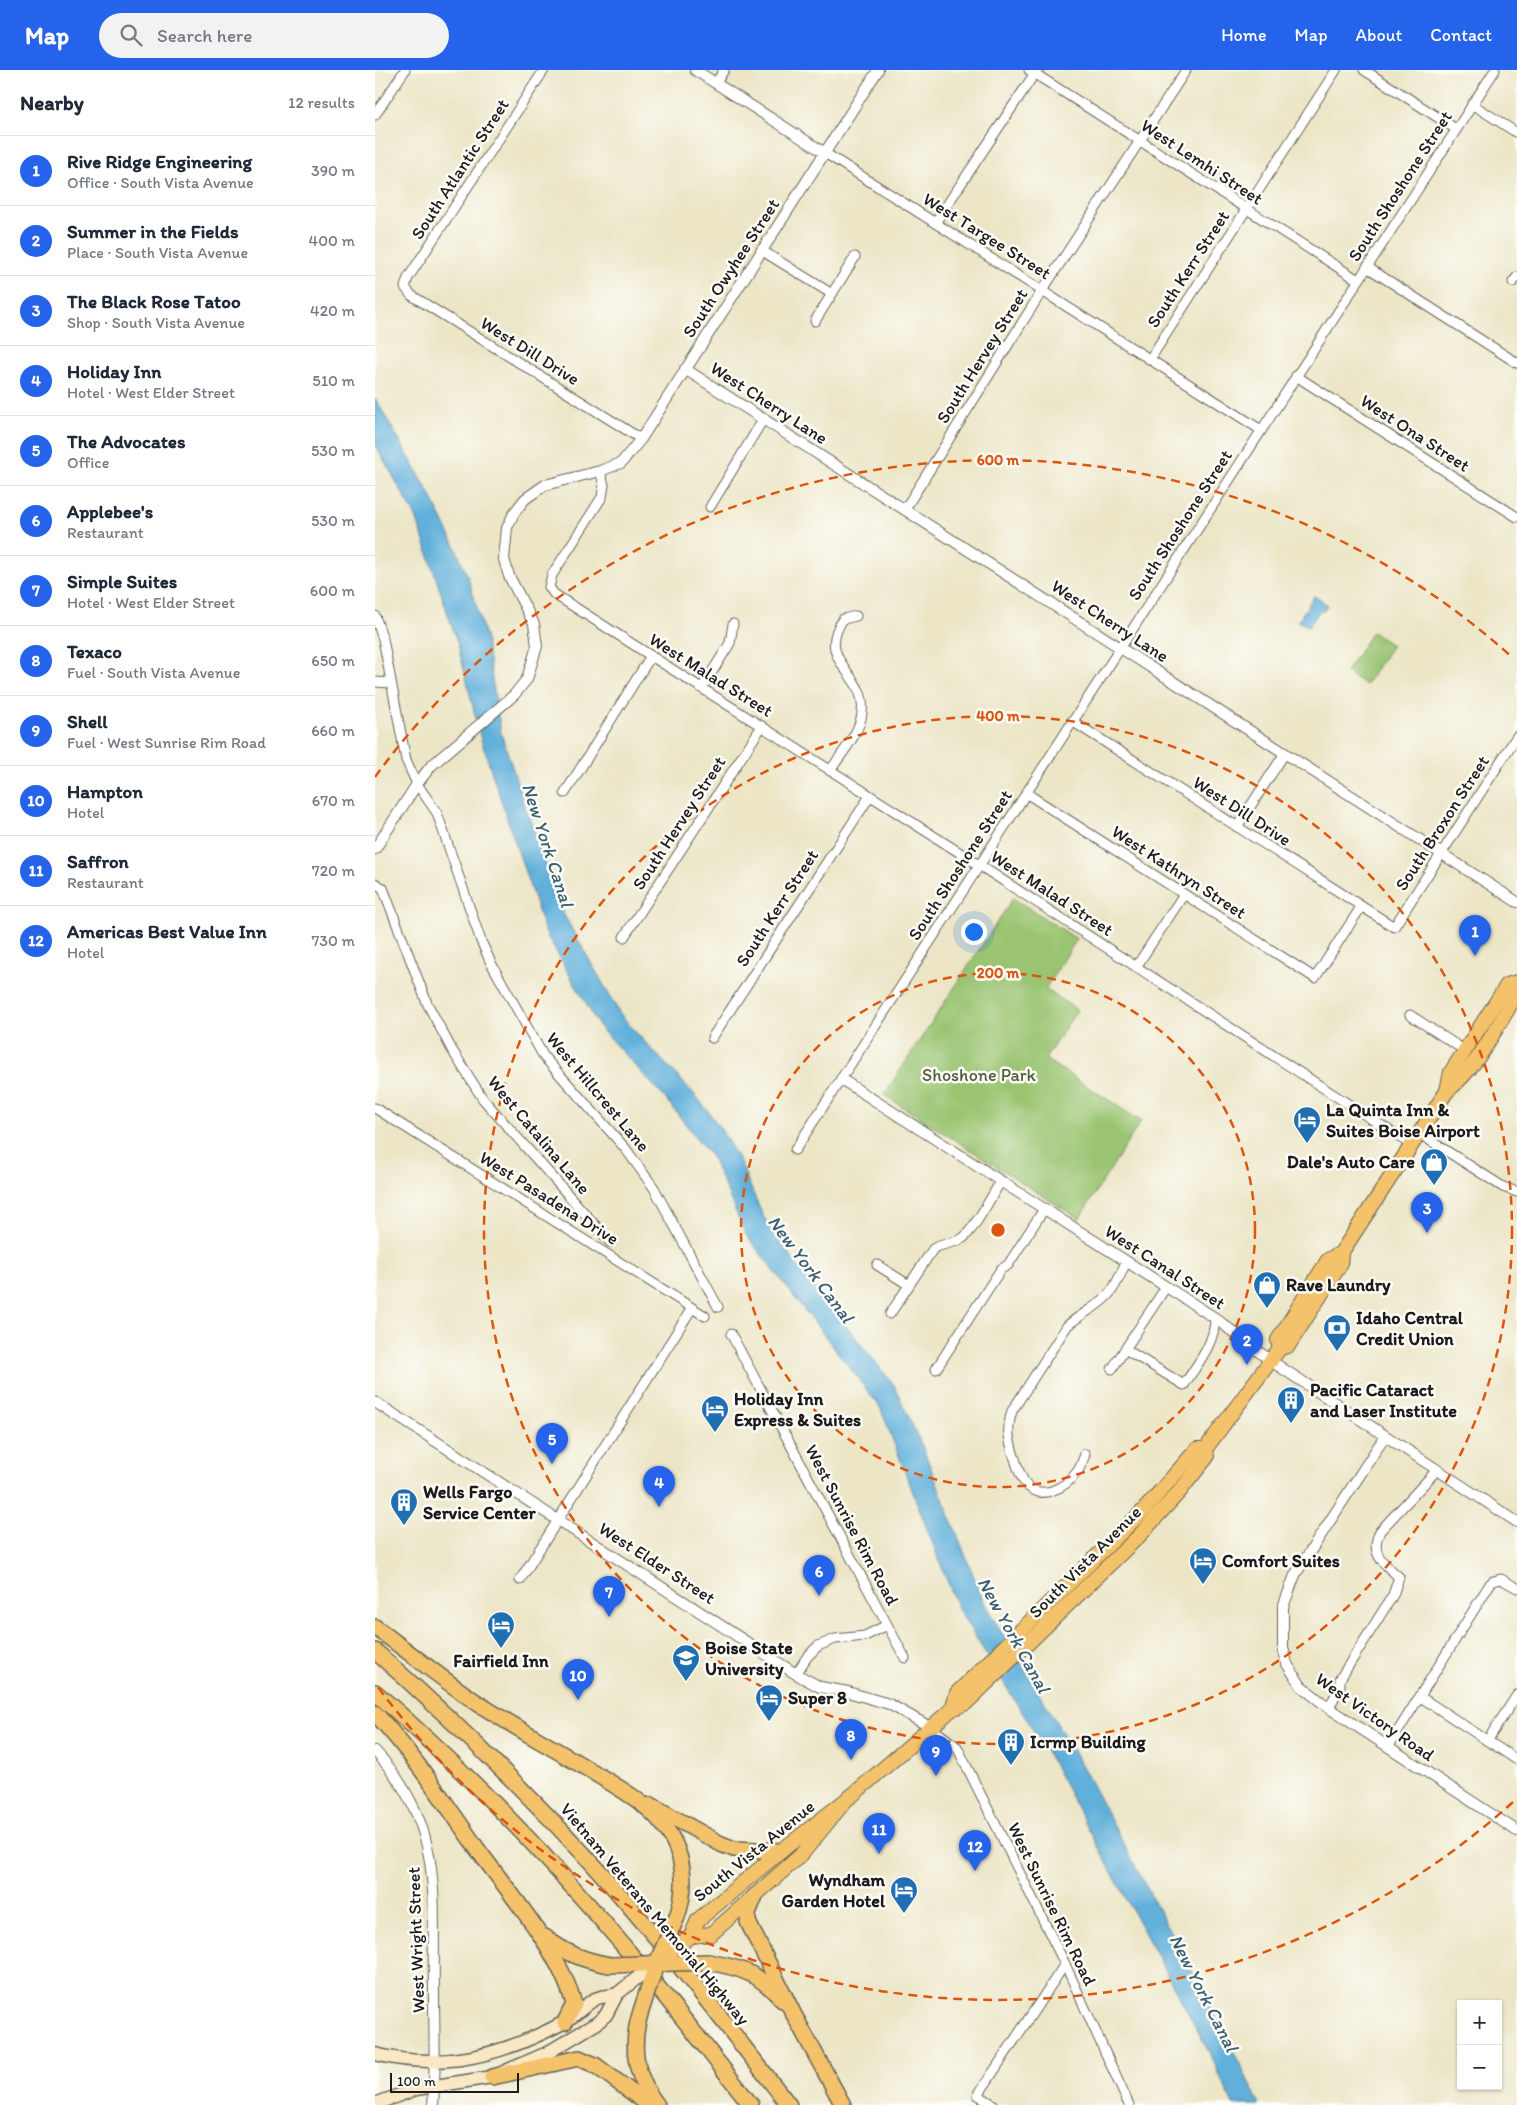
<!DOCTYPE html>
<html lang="en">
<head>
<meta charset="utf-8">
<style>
	:root { --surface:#fff; --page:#f2f2f3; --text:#1f2937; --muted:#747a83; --line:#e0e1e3; --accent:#2563eb }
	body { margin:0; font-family:Itim,sans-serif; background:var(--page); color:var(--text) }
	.controls { position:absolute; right:15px; bottom:15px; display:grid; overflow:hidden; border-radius:0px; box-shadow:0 1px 4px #0004 }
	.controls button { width:45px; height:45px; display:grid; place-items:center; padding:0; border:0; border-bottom:1px solid var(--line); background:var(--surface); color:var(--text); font:25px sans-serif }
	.scale { position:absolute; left:15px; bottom:12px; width:129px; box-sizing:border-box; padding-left:5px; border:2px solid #1c1c1c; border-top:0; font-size:14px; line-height:18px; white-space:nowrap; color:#1c1c1c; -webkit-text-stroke:4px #fdfcf7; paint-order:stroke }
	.you { position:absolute; left:598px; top:861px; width:18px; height:18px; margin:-12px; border:4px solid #fff; border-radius:50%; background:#1a73e8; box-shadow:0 0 0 8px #1a73e833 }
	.badge { display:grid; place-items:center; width:32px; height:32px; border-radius:50%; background:var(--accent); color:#fff; font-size:16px; font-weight:700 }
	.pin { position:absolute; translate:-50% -41px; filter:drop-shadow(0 1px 2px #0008) }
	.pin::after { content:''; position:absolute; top:26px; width:18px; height:15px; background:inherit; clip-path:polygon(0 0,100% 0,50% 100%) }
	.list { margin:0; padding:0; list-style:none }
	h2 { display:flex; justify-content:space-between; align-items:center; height:65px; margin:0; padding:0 20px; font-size:21px }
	h2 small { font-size:16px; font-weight:400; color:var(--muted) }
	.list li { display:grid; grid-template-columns:32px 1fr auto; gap:15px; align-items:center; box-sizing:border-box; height:70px; padding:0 20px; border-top:1px solid var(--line) }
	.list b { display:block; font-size:19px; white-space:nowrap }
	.list p { margin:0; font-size:16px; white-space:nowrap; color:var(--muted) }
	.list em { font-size:16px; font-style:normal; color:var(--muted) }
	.icon { flex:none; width:28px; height:28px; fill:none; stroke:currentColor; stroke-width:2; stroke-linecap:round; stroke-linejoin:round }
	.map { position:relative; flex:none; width:1142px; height:2035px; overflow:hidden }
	header { display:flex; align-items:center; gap:30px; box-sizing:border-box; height:70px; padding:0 25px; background:var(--accent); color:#fff }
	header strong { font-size:24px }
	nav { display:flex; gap:28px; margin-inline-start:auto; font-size:18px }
	.search { width:350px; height:45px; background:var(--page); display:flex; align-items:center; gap:12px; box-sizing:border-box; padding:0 18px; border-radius:28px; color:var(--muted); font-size:19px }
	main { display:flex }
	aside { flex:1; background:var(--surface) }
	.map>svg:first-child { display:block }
	.green { fill:#9ac471; stroke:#5b7046 }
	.water { fill:#61b0db; stroke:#3e667c }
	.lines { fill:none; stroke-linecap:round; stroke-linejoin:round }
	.minor-casing { stroke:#656358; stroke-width:11 }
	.tertiary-casing { stroke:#656358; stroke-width:12 }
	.secondary-casing { stroke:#656358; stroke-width:15 }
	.primary-casing { stroke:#656358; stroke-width:16 }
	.motorway-casing { stroke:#656358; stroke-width:18 }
	.minor { stroke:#fff; stroke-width:9 }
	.tertiary { stroke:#fff; stroke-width:10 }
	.secondary { stroke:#fae7c3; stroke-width:12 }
	.primary { stroke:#f3c26a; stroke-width:14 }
	.motorway { stroke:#f3c26a; stroke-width:15 }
	.secondary-bridge-casing { stroke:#656358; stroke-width:15; stroke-linecap:butt }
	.primary-bridge-casing { stroke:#656358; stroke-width:16; stroke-linecap:butt }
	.motorway-bridge-casing { stroke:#656358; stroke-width:18; stroke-linecap:butt }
	.secondary-bridge { stroke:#fae7c3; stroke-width:12 }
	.primary-bridge { stroke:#f3c26a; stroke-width:14 }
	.motorway-bridge { stroke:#f3c26a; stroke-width:15 }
	.ring { fill:none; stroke:#de560d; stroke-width:2.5; stroke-dasharray:9 6 }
	.labels { text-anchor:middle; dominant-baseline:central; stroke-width:5; stroke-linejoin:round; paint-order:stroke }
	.street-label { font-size:18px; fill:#1c1c1c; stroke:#fdfcf7 }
	.park-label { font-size:18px; fill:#4e5f3e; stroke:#fdfcf7 }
	.poi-label { font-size:18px; font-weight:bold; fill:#1c1c1c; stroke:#fdfcf7; text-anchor:start }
	.water-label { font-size:19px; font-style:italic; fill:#3b5f72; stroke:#fdfcf7 }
	.centre { fill:#de560d; stroke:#fdfcf7; stroke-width:2.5 }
	.ring-label { font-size:15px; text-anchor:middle; font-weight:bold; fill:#de560d; stroke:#fdfcf7; stroke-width:5; stroke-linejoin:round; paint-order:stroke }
</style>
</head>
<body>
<header>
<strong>Map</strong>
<div class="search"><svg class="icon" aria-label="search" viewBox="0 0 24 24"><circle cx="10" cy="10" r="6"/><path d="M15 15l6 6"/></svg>Search here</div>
<nav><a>Home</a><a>Map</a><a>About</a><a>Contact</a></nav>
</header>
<main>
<aside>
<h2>Nearby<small>12 results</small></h2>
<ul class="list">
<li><span class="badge">1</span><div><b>Rive Ridge Engineering</b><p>Office · South Vista Avenue</p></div><em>390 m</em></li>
<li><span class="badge">2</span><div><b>Summer in the Fields</b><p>Place · South Vista Avenue</p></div><em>400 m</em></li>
<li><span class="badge">3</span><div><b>The Black Rose Tatoo</b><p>Shop · South Vista Avenue</p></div><em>420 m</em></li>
<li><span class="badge">4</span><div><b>Holiday Inn</b><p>Hotel · West Elder Street</p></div><em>510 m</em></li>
<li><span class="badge">5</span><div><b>The Advocates</b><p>Office</p></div><em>530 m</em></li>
<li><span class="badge">6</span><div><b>Applebee's</b><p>Restaurant</p></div><em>530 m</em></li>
<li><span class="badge">7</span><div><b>Simple Suites</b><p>Hotel · West Elder Street</p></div><em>600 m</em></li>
<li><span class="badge">8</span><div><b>Texaco</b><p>Fuel · South Vista Avenue</p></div><em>650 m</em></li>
<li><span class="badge">9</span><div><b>Shell</b><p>Fuel · West Sunrise Rim Road</p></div><em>660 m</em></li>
<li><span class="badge">10</span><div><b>Hampton</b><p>Hotel</p></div><em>670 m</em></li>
<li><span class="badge">11</span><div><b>Saffron</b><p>Restaurant</p></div><em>720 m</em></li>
<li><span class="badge">12</span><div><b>Americas Best Value Inn</b><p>Hotel</p></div><em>730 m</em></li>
</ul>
</aside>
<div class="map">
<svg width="1142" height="2035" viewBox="0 0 1142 2035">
	<rect width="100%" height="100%" fill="#fdfcf7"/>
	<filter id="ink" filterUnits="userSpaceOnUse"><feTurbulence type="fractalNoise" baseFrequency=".02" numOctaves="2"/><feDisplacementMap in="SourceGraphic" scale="10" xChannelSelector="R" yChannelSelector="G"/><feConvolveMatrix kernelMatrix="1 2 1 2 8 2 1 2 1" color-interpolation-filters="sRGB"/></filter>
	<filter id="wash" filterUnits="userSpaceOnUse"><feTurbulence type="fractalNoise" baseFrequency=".0096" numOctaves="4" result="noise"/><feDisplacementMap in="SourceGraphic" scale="20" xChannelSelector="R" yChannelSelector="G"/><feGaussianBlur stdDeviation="1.12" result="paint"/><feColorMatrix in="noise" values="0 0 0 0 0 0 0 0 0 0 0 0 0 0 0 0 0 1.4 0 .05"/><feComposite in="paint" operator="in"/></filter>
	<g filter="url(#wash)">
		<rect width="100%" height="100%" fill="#ece6c7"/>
		<g class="green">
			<polygon points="997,562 1017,575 991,615 971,602"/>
			<polygon points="638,828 702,869 670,919 702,940 670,989 766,1051 704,1149 509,1025"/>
			<polygon points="806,1407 808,1409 771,1451 651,1568 649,1565"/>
		</g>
		<g class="water">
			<polygon points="0,328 54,422 80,476 93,507 110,566 126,663 149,733 189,845 244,942 255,956 321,1026 344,1056 365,1092 387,1144 397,1161 421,1194 519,1315 548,1378 610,1535 657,1611 707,1696 856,1976 885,2035 858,2035 836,1986 673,1684 583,1539 505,1337 371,1165 337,1088 290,1028 225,958 170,862 106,670 83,575 41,447 0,374"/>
			<polygon points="939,526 953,535 948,542 945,540 934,557 923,551"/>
		</g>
	</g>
	<g filter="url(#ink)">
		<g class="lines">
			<g class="minor-casing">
				<g id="minor">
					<polyline points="169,0 33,208 30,217 36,225 266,369"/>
					<polyline points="654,0 983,210"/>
					<polyline points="989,0 1081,59"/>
					<polyline points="341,13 349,0"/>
					<polyline points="1097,34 1142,63"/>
					<polyline points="0,45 30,0"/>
					<polyline points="450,83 886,360"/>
					<polyline points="560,153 662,0"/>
					<polyline points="386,180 457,224"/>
					<polyline points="992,197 1142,293"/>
					<polyline points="1138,212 1142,207"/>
					<polyline points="440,251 480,187"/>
					<polyline points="775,289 961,0"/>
					<polyline points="921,306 1142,447"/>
					<polyline points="225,401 229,415 227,427 177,505 174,517 179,524 604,795 1038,1076"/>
					<polyline points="335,437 389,348"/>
					<polyline points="530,439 667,221 811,0"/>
					<polyline points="0,546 8,569 31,690 42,714 62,743 106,871 116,893 169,987 250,1078 279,1118 343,1237"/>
					<polyline points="0,612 16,613"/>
					<polyline points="327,618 355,573 358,554"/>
					<polyline points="697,651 1019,857 1142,666"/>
					<path d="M455,701C466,684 485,663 487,643C493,603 439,593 468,549L481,546"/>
					<polyline points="190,723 276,586"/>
					<polyline points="651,723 940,908 986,837"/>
					<polyline points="862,757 910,683"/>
					<polyline points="0,813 8,818 52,933 77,980 108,1029 235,1172"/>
					<polyline points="249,867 387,656"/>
					<polyline points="761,897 809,824"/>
					<polyline points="1035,945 1089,980"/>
					<polyline points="337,968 495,726"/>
					<polyline points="0,1038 330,1246"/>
					<polyline points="1045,1064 1128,1117 1142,1122"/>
					<polyline points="420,1080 1120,0"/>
					<polyline points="502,1195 534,1215"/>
					<path d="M515,1244L558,1179C567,1173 579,1174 588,1168C599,1160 617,1125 626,1111"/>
					<polyline points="356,1264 530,1588"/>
					<path d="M750,1279L809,1315C822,1294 840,1274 840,1248"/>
					<polyline points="561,1299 626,1199 633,1195 669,1139"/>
					<polyline points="737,1299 791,1217"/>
					<path d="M710,1384C708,1390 706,1397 702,1402C691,1417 666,1432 651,1414C645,1407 643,1398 640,1389C634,1370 631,1361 637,1341L692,1256C705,1244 723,1237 734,1224C742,1215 746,1203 751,1192"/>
					<polyline points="145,1510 317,1238"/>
					<polyline points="421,1604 432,1587 443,1576 460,1569 490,1566 512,1555"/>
					<polyline points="1044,1626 1142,1690"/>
					<path d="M954,1638L965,1616V1609L1018,1525L1024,1507C1008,1493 994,1484 1005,1461L1062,1400"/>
					<polyline points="557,1658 582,1677 690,1894 754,2035"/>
					<polyline points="1112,1671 1142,1625"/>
					<polyline points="1013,1677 1115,1514 1118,1511 1126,1509 1142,1518"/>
					<polyline points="619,2035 603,2025 690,1894"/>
				</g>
			</g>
			<g class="tertiary-casing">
				<g id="tertiary">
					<polyline points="320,0 450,83"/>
					<polyline points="310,299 1142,832"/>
					<polyline points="0,779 42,714 56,696 139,625 152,609 162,576 159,554 134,506 129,489 132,458 139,443 150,429 170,415 225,401 246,393 266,369 503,0"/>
					<polyline points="466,1009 840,1248 896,1291 1142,1452"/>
					<polyline points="0,1332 421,1604 445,1617 473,1622 514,1634 557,1658"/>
					<polyline points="1010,1366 920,1505 908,1537 908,1577 912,1594 926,1616 954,1638 1142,1761"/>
					<path d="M0,1681C71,1758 57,1825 59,1921C59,1959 61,1997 58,2035"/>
				</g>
			</g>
			<g class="secondary-casing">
				<g id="secondary">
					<path d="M0,1984C67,2001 125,1986 186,1954C198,1948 208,1936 220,1929C226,1926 236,1926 242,1924"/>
					<polyline points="0,2034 41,2019 117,2007 172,1983 222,1953 231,1945 242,1924"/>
				</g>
			</g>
			<g class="primary-casing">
				<g id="primary">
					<polyline points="1072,1021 1076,1002 1132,915 1142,912"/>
					<path d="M905,1278L903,1270L953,1190L966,1183L1072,1021C1103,997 1121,957 1142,924"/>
					<polyline points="577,1639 582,1623 769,1440 822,1379 831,1379 834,1374 905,1278 913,1276 965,1195 966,1183"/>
					<polyline points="471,1730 426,1785 336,1864 316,1866 323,1850 406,1781 480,1723 577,1639 591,1633 764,1466 805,1421 832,1387 831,1379"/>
				</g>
			</g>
			<g class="motorway-casing">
				<g id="motorway">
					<path d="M0,1557C34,1582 68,1610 104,1634C141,1658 180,1679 218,1702C242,1717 269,1731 287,1753C309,1781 313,1814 302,1847"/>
					<path d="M0,1581C76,1648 148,1718 216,1792C286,1870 350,1953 414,2035"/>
					<path d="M0,1622C48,1664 95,1708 140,1755C225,1843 301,1938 376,2035"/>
					<path d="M0,1643C39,1685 70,1733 103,1780C136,1825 184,1880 199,1934L190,1952"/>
					<polyline points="276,1735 346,1774 359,1779 406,1781"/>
					<polyline points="380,1826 373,1843 373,1852 418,1943 468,2035"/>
					<path d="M170,1867C189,1883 210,1891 235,1895"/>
					<path d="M333,1892C367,1898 384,1903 407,1930"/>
					<path d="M266,1941C255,1975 260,2007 282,2035"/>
					<polyline points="117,2007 204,1988 220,1995 274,2035"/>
				</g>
			</g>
			<use href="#minor" class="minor"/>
			<use href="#tertiary" class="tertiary"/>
			<use href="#secondary" class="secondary"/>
			<use href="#primary" class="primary"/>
			<use href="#motorway" class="motorway"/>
			<g class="secondary-bridge-casing">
				<polyline id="secondary-bridge" points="242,1924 282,1892"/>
			</g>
			<g class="primary-bridge-casing">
				<polyline id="primary-bridge" points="282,1892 316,1866"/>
			</g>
			<g class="motorway-bridge-casing">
				<g id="motorway-bridge">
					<polyline points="235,1895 333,1892"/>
					<polyline points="266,1941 282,1892 302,1847"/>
				</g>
			</g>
			<use href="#secondary-bridge" class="secondary-bridge"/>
			<use href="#primary-bridge" class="primary-bridge"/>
			<use href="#motorway-bridge" class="motorway-bridge"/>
		</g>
	</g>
	<g class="ring">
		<circle cx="623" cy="1160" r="257"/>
		<circle cx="623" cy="1160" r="514"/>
		<path d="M1138 1732A770 770 0 0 1 0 1613M0 707A770 770 0 0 1 1138 588"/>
	</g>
	<defs>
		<g id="hotel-pin" transform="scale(1.4375)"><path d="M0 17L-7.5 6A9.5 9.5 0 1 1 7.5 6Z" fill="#1f6fb2" stroke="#fdfcf7"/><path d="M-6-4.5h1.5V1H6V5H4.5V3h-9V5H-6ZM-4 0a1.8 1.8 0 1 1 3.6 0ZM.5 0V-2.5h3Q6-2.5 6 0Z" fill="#fff"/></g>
		<g id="shop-pin" transform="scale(1.4375)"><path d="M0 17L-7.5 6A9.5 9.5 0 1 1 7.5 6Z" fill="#1f6fb2" stroke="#fdfcf7"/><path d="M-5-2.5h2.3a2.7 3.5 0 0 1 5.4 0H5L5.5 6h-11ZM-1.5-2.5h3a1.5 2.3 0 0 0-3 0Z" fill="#fff"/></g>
		<g id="bank-pin" transform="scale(1.4375)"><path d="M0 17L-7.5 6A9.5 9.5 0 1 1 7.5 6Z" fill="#1f6fb2" stroke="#fdfcf7"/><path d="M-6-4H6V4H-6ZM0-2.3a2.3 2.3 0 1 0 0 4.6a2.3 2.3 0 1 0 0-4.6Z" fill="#fff"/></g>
		<g id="building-pin" transform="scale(1.4375)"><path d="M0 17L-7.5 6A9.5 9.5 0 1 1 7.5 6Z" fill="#1f6fb2" stroke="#fdfcf7"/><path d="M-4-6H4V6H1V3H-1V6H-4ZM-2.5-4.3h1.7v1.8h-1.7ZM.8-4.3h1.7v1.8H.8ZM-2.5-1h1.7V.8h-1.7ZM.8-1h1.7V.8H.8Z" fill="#fff"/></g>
		<g id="university-pin" transform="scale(1.4375)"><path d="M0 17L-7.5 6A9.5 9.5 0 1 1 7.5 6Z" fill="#1f6fb2" stroke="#fdfcf7"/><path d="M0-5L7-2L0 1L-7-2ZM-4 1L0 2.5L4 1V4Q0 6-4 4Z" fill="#fff"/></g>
	</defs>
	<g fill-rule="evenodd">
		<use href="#hotel-pin" x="932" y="1050"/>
		<use href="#shop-pin" x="1059" y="1092"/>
		<use href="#shop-pin" x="892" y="1215"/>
		<use href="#bank-pin" x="962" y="1258"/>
		<use href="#building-pin" x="916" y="1330"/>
		<use href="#hotel-pin" x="340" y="1339"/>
		<use href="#building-pin" x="29" y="1432"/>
		<use href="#hotel-pin" x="828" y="1491"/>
		<use href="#hotel-pin" x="126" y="1555"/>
		<use href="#university-pin" x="311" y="1588"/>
		<use href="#hotel-pin" x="394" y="1628"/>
		<use href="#building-pin" x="636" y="1672"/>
		<use href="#hotel-pin" x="529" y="1820"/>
	</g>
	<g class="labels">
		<g class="street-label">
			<text transform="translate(827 92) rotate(33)">West Lemhi Street</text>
			<text transform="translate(85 99) rotate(-57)">South Atlantic Street</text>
			<text transform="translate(1025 116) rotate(-57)">South Shoshone Street</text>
			<text transform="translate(612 166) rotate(32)">West Targee Street</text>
			<text transform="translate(356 198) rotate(-57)">South Owyhee Street</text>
			<text transform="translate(813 199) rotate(-57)">South Kerr Street</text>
			<text transform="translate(155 281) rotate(32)">West Dill Drive</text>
			<text transform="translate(607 286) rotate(-58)">South Hervey Street</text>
			<text transform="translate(394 333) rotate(33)">West Cherry Lane</text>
			<text transform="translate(1040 363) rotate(33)">West Ona Street</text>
			<text transform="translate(805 455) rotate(-57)">South Shoshone Street</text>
			<text transform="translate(735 551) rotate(33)">West Cherry Lane</text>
			<text transform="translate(336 605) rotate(32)">West Malad Street</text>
			<text transform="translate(867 741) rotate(33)">West Dill Drive</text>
			<text transform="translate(304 753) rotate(-57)">South Hervey Street</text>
			<text transform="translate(1067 753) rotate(-57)">South Broxon Street</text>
			<text transform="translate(585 795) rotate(-57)">South Shoshone Street</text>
			<text transform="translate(804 802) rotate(33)">West Kathryn Street</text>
			<text transform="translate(677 823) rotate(33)">West Malad Street</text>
			<text transform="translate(402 838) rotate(-57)">South Kerr Street</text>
			<text transform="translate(223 1022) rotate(50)">West Hillcrest Lane</text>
			<text transform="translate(164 1065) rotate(50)">West Catalina Lane</text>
			<text transform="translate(174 1128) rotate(32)">West Pasadena Drive</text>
			<text transform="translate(790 1197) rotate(33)">West Canal Street</text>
			<text transform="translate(477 1455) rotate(62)">West Sunrise Rim Road</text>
			<text transform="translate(710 1492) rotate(-45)">South Vista Avenue</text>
			<text transform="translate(282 1493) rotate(33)">West Elder Street</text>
			<text transform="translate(1000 1647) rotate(35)">West Victory Road</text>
			<text transform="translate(379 1781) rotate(-39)">South Vista Avenue</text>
			<text transform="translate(677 1834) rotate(64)">West Sunrise Rim Road</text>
			<text transform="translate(280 1844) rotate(50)">Vietnam Veterans Memorial Highway</text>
			<text transform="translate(41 1870) rotate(-92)">West Wright Street</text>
		</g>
		<g class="park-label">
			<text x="604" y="1005">Shoshone Park</text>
		</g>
		<g class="poi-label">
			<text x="951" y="1040">La Quinta Inn &amp;<tspan x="951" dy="21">Suites Boise Airport</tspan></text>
			<text x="1040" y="1092" text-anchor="end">Dale's Auto Care</text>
			<text x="911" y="1215">Rave Laundry</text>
			<text x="981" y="1248">Idaho Central<tspan x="981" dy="21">Credit Union</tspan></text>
			<text x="935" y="1320">Pacific Cataract<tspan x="935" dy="21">and Laser Institute</tspan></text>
			<text x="359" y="1329">Holiday Inn<tspan x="359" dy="21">Express &amp; Suites</tspan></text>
			<text x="48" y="1422">Wells Fargo<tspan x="48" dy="21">Service Center</tspan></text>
			<text x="847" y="1491">Comfort Suites</text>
			<text x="330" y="1578">Boise State<tspan x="330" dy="21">University</tspan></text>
			<text x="126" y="1591" text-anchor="middle">Fairfield Inn</text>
			<text x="413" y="1628">Super 8</text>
			<text x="655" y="1672">Icrmp Building</text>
			<text x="510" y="1810" text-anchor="end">Wyndham<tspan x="510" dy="21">Garden Hotel</tspan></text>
		</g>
		<g class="water-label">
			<text transform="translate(173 775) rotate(72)">New York Canal</text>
			<text transform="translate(436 1199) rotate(53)">New York Canal</text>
			<text transform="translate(639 1565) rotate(61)">New York Canal</text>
			<text transform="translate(829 1923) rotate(63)">New York Canal</text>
		</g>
	</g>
	<circle cx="623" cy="1160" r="8" class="centre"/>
	<g class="ring-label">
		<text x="623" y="395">600 m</text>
		<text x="623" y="651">400 m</text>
		<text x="623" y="908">200 m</text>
	</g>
</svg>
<div class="controls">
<button>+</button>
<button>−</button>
</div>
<div class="scale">100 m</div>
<div class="you"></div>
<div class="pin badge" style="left:1100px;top:886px">1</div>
<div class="pin badge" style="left:872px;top:1295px">2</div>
<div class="pin badge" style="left:1052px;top:1163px">3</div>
<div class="pin badge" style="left:284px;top:1437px">4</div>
<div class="pin badge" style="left:177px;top:1394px">5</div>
<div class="pin badge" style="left:444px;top:1526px">6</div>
<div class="pin badge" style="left:234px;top:1547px">7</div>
<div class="pin badge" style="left:476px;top:1690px">8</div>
<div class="pin badge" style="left:561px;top:1706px">9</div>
<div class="pin badge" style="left:203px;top:1630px">10</div>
<div class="pin badge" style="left:504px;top:1784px">11</div>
<div class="pin badge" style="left:600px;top:1801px">12</div>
</div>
</main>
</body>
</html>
